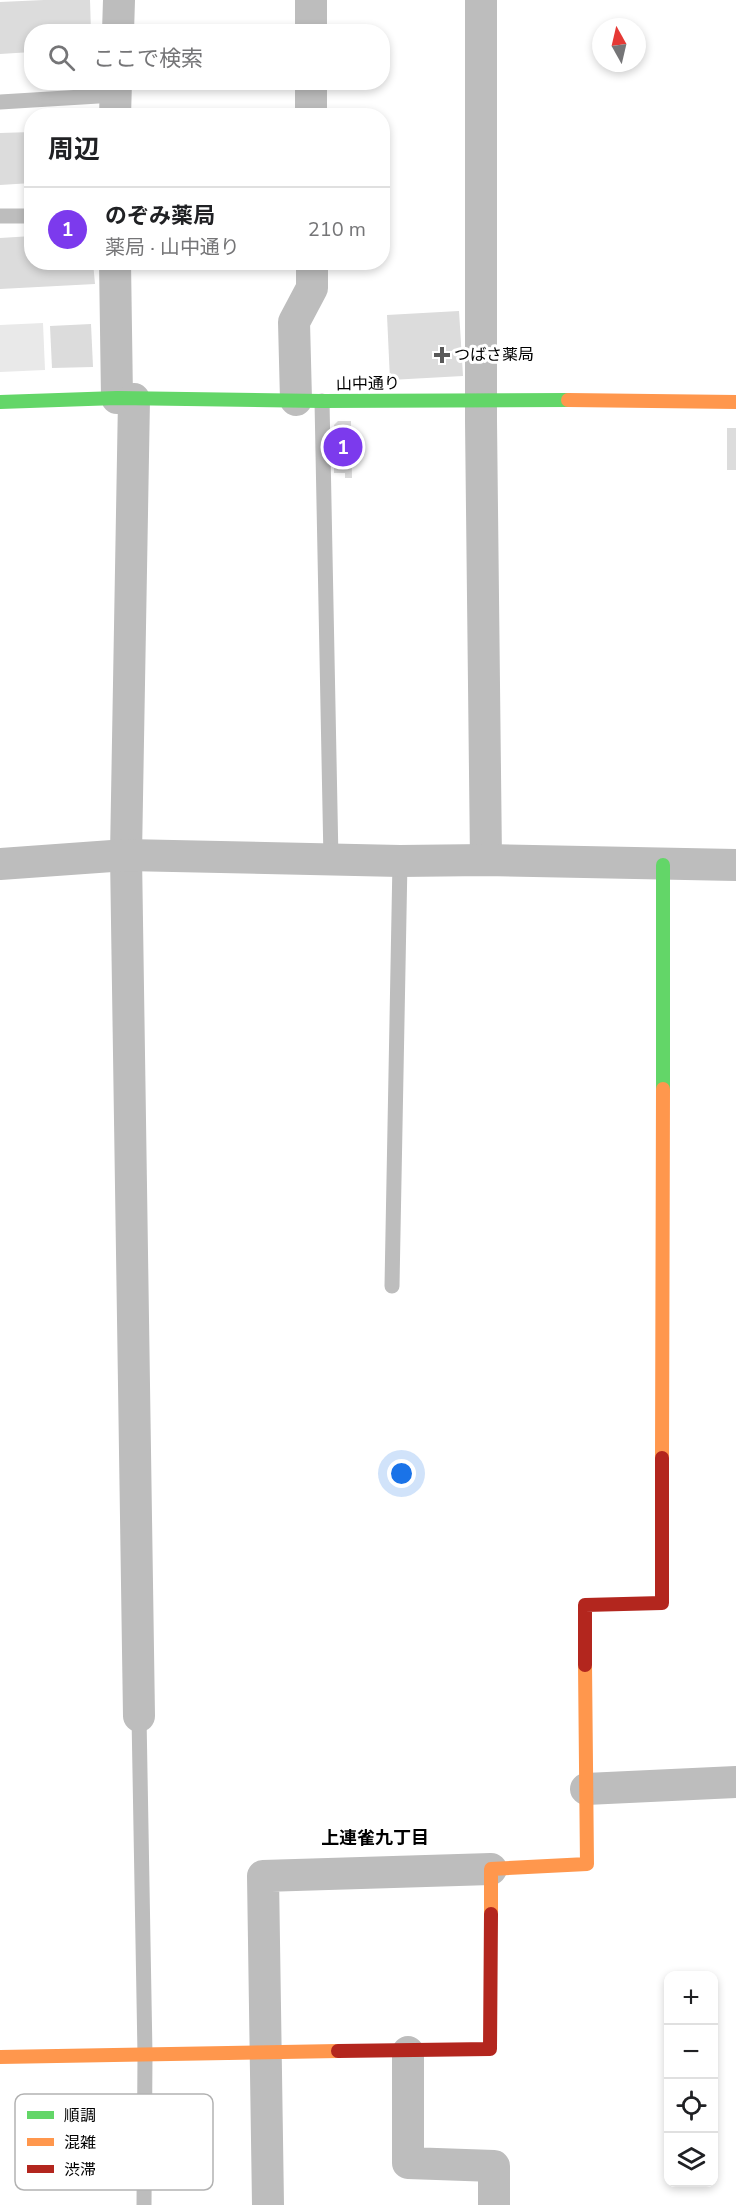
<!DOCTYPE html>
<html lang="ja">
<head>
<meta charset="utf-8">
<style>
	:root { --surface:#fff; --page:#f2f2f2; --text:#202124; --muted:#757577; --line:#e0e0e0; --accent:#7c3aed }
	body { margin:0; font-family:"Nunito Sans","Noto Sans JP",sans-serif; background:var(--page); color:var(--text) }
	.controls { position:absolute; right:18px; bottom:18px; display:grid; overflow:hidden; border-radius:12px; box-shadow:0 3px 9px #0003 }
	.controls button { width:54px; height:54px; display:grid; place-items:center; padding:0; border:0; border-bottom:2px solid var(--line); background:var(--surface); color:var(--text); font:30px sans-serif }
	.compass { position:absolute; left:592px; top:18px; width:54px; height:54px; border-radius:50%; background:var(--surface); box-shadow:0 3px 9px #0003; rotate:352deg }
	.you { position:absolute; left:402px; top:1474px; width:21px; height:21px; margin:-15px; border:4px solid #fff; border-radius:50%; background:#1a73e8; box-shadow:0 0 0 9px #1a73e833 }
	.badge { display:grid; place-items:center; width:39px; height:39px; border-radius:50%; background:var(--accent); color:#fff; font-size:20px; font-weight:700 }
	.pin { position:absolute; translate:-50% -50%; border:3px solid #fff; box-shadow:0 2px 6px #0006 }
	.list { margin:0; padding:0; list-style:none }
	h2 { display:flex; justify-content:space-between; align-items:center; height:78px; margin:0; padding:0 24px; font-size:26px }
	h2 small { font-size:20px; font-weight:400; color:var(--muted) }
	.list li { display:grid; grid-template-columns:39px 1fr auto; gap:18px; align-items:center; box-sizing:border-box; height:84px; padding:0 24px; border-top:2px solid var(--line) }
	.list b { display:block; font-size:22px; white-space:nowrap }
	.list p { margin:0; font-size:20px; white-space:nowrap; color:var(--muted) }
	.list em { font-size:20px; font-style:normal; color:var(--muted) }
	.icon { flex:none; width:33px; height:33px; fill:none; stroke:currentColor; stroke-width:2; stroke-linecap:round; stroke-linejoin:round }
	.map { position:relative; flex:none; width:736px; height:2205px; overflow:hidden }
	.search { position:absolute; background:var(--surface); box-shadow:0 3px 9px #0003; left:24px; top:24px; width:366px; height:66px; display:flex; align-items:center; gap:15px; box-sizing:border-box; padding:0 21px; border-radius:24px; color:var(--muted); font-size:22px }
	.panel { position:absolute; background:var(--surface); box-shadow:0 3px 9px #0003; left:24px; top:108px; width:366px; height:162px; border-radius:24px }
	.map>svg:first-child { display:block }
	.park { fill:#e9e9e9 }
	.building { fill:#dcdcdc }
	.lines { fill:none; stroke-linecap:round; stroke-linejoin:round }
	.lane { stroke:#bdbdbd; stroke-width:15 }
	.street { stroke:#bdbdbd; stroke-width:32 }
	.fast { stroke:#63d668; stroke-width:14 }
	.slow { stroke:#ff974d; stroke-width:14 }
	.jam { stroke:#b3261e; stroke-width:14 }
	.poi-dot { fill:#595959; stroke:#fff; stroke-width:2 }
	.labels { text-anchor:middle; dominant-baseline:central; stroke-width:6; stroke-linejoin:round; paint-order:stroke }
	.poi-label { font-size:16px; fill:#000; stroke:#fff; text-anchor:start }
	.street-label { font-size:16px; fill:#000; stroke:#fff }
	.neighbourhood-label { font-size:18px; font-weight:bold; fill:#000; stroke:#fff }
	.key { fill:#fff; stroke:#b2b2b2; stroke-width:1.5 }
	.key-label { font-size:16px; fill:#000 }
</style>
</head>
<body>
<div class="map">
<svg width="736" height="2205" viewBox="0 0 736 2205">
	<rect width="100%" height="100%" fill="#fff"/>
	<polygon class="park" points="43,323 45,370 0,372 0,325"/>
	<g class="building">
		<polygon points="44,0 90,0 91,32 32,32 32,52 0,54 0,2"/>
		<polygon points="32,132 32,183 0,185 0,133"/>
		<polygon points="32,236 32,262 93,262 95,284 0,289 0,238"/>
		<polygon points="459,311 463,376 390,380 387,315"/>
		<polygon points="91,324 93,367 52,368 50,326"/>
		<polygon points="338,421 351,421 352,478 345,478 345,473 334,473 334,425"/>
		<rect x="727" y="428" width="9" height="42"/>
	</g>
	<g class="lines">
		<g class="lane">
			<polyline points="0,102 115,95"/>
			<polyline points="0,216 32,216"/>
			<polyline points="322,401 331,860"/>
			<polyline points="392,1286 400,861"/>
			<polyline points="139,1716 145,2055 144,2205"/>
		</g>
		<g class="street">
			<polyline points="311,0 311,32"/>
			<polyline points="481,0 481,421 486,860"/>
			<polyline points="118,32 119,0"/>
			<polyline points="311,82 311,116"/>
			<polyline points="115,116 116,82"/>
			<polyline points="115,262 117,398"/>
			<polyline points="134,399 126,855 139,1716"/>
			<polyline points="296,400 294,322 312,288 312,262"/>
			<polyline points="0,864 126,855 400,861 486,860 736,865"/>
			<polyline points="586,1789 736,1782"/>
			<polyline points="408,2052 408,2163 494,2166 494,2205"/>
			<polyline points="268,2205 263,1876 491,1869"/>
		</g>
		<g class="fast">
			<polyline points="0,402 117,398 322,401 568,400"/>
			<polyline points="663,1089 663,865"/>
		</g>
		<g class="slow">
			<polyline points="568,400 736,402"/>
			<polyline points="662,1458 663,1089"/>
			<polyline points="491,1914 491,1869 587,1864 585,1665"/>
			<polyline points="0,2057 338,2051"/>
		</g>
		<g class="jam">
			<polyline points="585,1665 585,1605 662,1603 662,1458"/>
			<polyline points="338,2051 490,2049 491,1914"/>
		</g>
	</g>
	<path class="poi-dot" d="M439 346h6v6h6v6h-6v6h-6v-6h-6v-6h6z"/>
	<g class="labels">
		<g class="poi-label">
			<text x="454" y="355">つばさ薬局</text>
		</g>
		<g class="street-label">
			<text transform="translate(368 384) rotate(-1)">山中通り</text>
		</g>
		<g class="neighbourhood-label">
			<text x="375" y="1838">上連雀九丁目</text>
		</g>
	</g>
	<rect x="15" y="2094" width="198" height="96" rx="9" class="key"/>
	<rect x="27" y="2111" width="27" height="8" fill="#63d668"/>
	<rect x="27" y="2138" width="27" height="8" fill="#ff974d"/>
	<rect x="27" y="2165" width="27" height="8" fill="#b3261e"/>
	<g class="key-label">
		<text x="64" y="2121">順調</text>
		<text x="64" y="2148">混雑</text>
		<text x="64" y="2175">渋滞</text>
	</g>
</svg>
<div class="controls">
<button>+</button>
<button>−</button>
<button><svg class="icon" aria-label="locate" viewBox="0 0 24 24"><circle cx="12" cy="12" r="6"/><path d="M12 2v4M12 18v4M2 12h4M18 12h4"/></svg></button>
<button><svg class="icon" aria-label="layers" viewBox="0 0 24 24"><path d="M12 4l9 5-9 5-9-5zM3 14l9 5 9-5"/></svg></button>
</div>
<svg class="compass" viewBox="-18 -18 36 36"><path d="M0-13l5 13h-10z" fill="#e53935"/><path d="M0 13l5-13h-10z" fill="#757577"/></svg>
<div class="you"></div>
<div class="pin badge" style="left:343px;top:447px">1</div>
<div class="search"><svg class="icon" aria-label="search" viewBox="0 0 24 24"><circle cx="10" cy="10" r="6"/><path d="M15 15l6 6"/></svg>ここで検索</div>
<section class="panel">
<h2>周辺<small></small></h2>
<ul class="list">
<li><span class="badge">1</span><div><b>のぞみ薬局</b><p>薬局 · 山中通り</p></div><em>210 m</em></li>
</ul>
</section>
</div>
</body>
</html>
